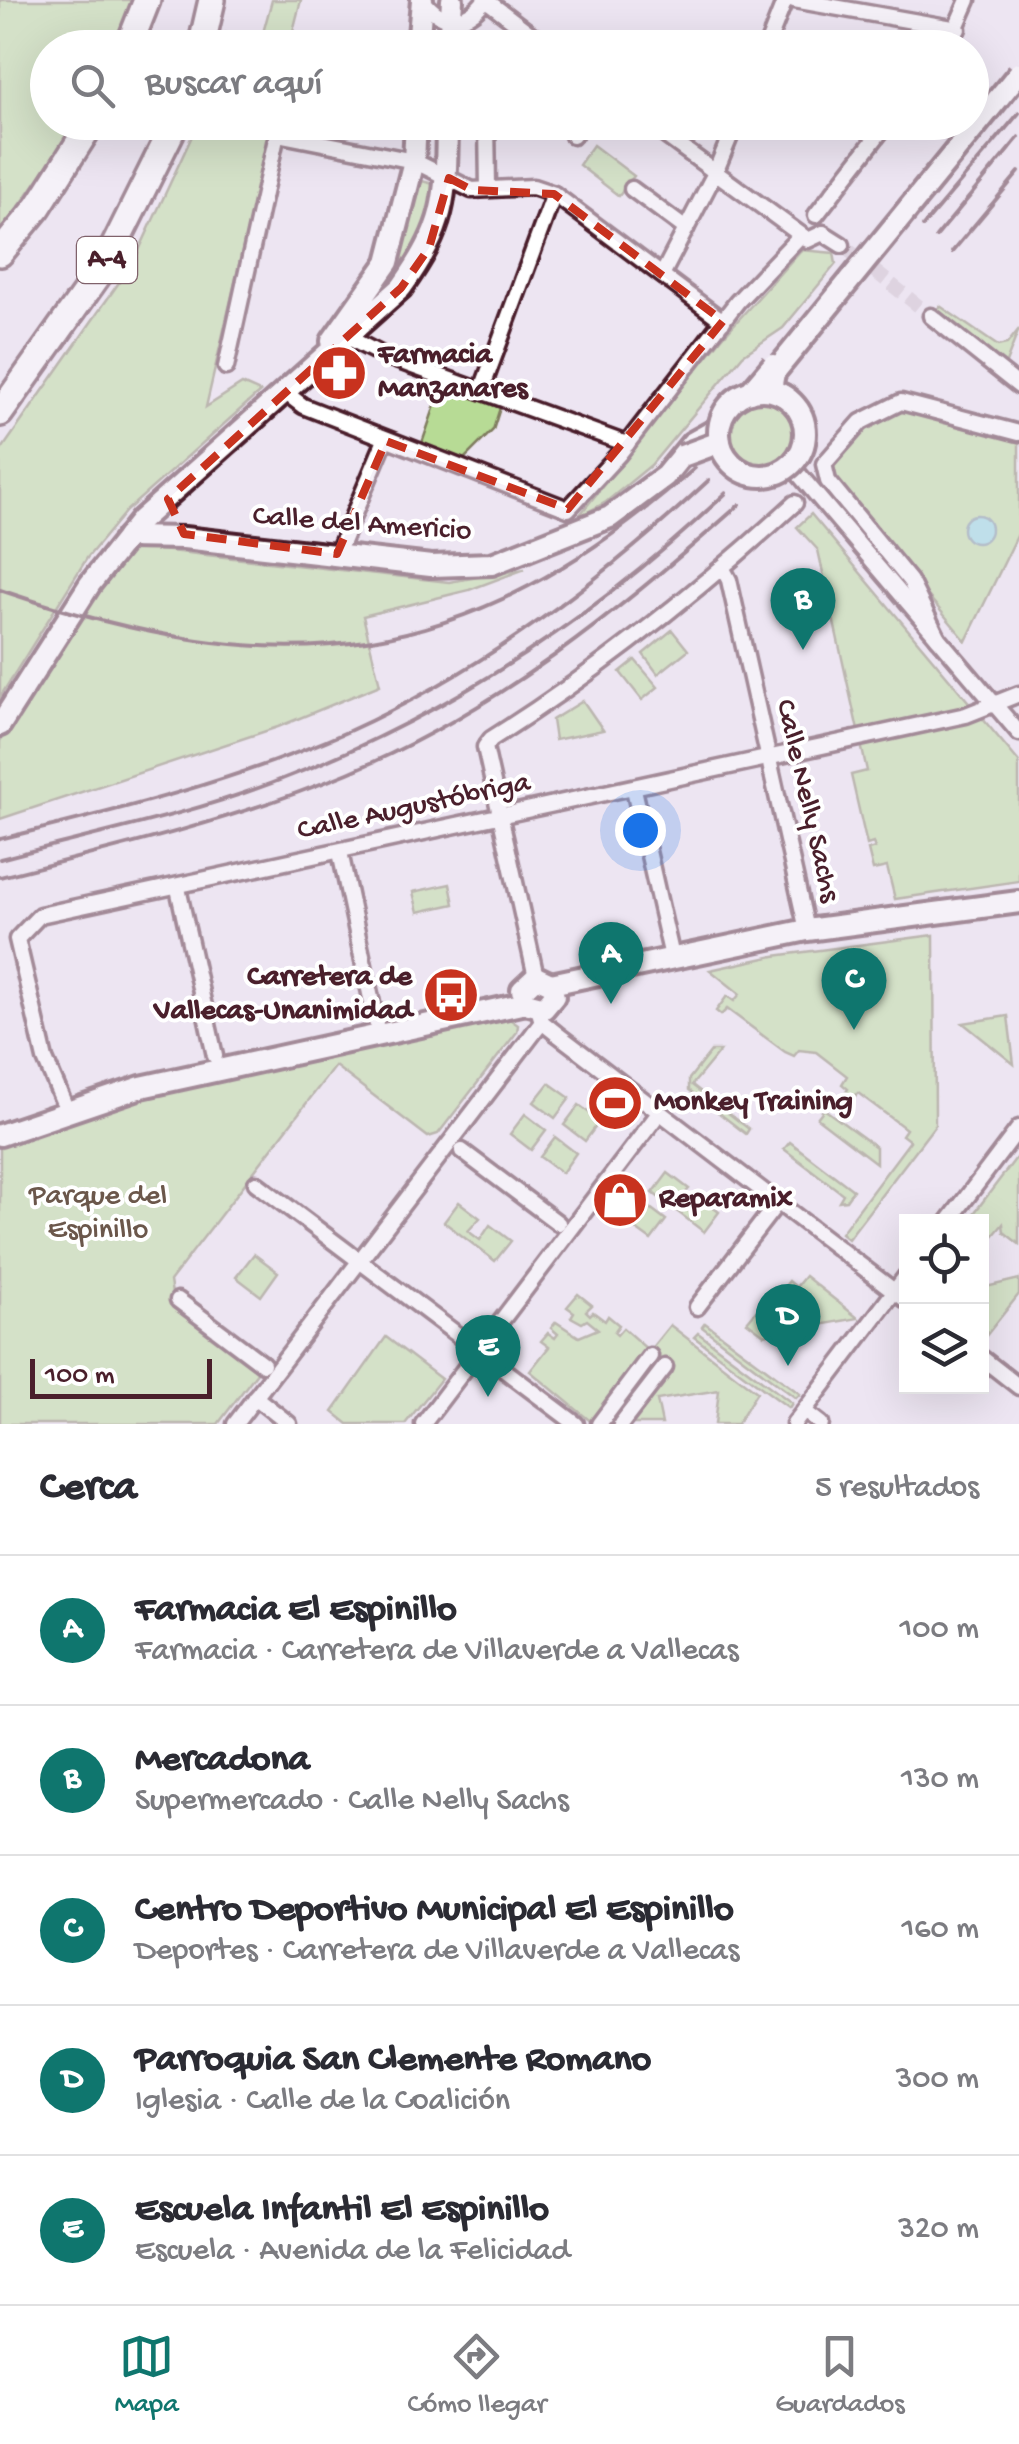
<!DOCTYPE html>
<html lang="es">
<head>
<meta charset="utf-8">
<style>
	:root { --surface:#fff; --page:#f2f2f3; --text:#2b2b33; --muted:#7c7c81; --line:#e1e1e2; --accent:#0f766e }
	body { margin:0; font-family:"Gochi Hand",sans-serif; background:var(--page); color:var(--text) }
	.controls { position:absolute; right:30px; bottom:30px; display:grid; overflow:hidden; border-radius:0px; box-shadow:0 10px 40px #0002 }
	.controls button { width:90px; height:90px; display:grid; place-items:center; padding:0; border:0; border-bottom:2px solid var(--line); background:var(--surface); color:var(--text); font:50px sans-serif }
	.scale { position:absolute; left:30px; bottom:25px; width:182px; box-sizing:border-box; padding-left:10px; border:5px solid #4a1f2b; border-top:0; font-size:28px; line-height:35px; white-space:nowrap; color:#4a1f2b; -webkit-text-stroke:8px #fff; paint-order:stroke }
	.you { position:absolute; left:640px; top:830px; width:35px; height:35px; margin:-25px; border:8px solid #fff; border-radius:50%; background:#1a73e8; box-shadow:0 0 0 15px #1a73e833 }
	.badge { display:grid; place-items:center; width:65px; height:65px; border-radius:50%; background:var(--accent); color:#fff; font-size:32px; font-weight:700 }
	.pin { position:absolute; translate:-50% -82px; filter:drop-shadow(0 2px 5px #0008) }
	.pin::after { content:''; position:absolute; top:52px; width:35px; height:30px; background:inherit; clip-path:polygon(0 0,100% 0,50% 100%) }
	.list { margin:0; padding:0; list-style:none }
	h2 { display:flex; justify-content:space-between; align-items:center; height:130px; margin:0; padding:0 40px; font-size:42px }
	h2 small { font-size:32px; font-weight:400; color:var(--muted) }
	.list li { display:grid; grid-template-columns:65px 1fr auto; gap:30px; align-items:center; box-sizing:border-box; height:150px; padding:0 40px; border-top:2px solid var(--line) }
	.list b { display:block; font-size:38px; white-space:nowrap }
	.list p { margin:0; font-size:32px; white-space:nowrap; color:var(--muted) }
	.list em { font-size:32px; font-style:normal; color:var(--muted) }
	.icon { flex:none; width:55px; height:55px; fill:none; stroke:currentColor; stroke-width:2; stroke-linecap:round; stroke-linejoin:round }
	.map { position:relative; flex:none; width:1019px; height:1424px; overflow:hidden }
	.search { position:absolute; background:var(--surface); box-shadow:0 10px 40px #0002; left:30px; right:30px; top:30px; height:110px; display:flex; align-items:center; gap:25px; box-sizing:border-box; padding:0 35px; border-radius:55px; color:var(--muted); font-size:38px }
	.sheet { height:880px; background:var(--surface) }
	nav { display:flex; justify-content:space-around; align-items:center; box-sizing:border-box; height:140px; border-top:2px solid var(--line); background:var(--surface); font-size:28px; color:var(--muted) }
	nav a { display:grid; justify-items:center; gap:5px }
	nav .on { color:var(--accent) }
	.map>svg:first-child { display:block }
	.green { fill:#b7db95; stroke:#807d60; stroke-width:2.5 }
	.water { fill:#87d8e0; stroke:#6f8e98; stroke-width:2.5 }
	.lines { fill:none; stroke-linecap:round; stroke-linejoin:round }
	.street-tunnel { stroke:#ccbdca; stroke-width:14; stroke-dasharray:14 7; stroke-linecap:butt }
	.street-casing { stroke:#4a1f2b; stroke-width:21 }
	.secondary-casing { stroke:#4a1f2b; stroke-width:28 }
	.highway-casing { stroke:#4a1f2b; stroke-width:32 }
	.street { stroke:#fff; stroke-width:14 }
	.secondary { stroke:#fff; stroke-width:20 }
	.highway { stroke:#fff; stroke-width:25 }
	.rail { stroke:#4a1f2b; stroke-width:4 }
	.secondary-bridge-casing { stroke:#4a1f2b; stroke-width:28; stroke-linecap:butt }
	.secondary-bridge { stroke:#fff; stroke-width:20 }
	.marked { fill:none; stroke:#c8321e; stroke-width:8; stroke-dasharray:20 12; stroke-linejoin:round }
	.labels { text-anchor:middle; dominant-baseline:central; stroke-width:8; stroke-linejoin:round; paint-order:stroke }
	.shield { fill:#fff; stroke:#80626b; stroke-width:2.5 }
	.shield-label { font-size:28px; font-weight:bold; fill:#4a1f2b }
	.poi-label { font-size:30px; font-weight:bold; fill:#4a1f2b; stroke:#fff; text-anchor:start }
	.street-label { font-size:30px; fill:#4a1f2b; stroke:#fff }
	.park-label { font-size:30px; fill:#6b574b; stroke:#fff }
</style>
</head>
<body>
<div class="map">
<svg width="1019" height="1424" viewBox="0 0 1019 1424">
	<rect width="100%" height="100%" fill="#ede5f2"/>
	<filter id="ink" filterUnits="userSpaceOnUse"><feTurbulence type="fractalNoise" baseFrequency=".01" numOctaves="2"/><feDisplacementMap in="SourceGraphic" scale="20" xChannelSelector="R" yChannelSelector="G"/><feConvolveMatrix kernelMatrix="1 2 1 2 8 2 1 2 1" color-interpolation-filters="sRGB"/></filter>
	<g filter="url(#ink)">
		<g class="green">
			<polygon points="0,0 134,0 112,47 48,48 48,122 77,123 0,234"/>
			<polygon points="272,0 301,0 289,47 222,47 226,33 261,40"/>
			<polygon points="198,123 272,123 206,407 242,384 260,392 126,511 87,558 0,697 0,452 134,261"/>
			<polygon points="593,145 634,176 619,196 579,165"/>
			<polygon points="422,181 441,186 418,259 363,313 399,255"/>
			<polygon points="801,250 834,253 836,264 783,328 743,355 651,465 606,502 578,517 722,338"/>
			<polygon points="940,306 998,346 1007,344 1019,329 1004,368 935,312"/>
			<polygon points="443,382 500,408 493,430 461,462 421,446"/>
			<circle cx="761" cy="437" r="35"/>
			<polygon points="904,410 1019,440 1019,532 966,641 834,484 834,462 860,433"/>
			<polygon points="811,514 1019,762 1019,881 895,899 887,867 873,870 868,850 875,848 873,843 867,845 851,775 867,771 818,550 797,527"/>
			<polygon points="133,547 449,582 525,569 469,590 363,616 380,685 278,727 0,819 0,741 93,598"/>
			<polygon points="672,630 688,650 658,674 643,654"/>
			<polygon points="635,660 658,687 642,700 620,672"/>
			<polygon points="583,701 603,730 555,740 552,720"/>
			<polygon points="450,884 454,904 418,912 413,892"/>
			<polygon points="934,935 935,1125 848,1239 841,1233 910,1141 902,1135 906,1129 858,1093 852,1099 845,1094 848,1089 842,1084 847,1076 816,1052 799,1050 794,1056 785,1052 727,1009 721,1015 716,1011 727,996 734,1001 740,994 710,970 774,956"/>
			<polygon points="1008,1016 1014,1064 963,1023"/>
			<polygon points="507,1017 518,1025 517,1032 438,1134 428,1137 335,1066 170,1281 174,1307 258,1371 218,1424 0,1424 0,1146 157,1093"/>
			<polygon points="711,1051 720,1051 692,1085 749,1129 746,1134 689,1090 689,1079"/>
			<polygon points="549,1083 570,1098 555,1118 534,1102"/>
			<polygon points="579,1105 600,1121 585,1141 564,1125"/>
			<polygon points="824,1109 876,1147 876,1163 817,1118"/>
			<polygon points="525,1114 546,1130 531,1150 510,1134"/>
			<polygon points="555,1137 576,1153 562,1173 540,1157"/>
			<polygon points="790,1142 853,1190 846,1200 839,1201 843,1194 784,1149"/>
			<polygon points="1019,1154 1019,1244 1004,1232 1003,1224 993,1236 985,1238 982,1222 972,1216"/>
			<polygon points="668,1173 689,1189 677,1202 689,1211 698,1196 719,1212 704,1232 653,1193"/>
			<polygon points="459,1202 480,1218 468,1231 480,1240 490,1225 511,1241 495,1261 444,1222"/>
			<polygon points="645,1204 666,1220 651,1240 629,1224"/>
			<polygon points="254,1254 278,1272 261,1296 236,1277"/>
			<polygon points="805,1276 858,1318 764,1335 747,1322 757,1310 763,1313 789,1281 796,1287"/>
			<polygon points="1019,1279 1019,1294 982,1341 982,1288"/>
			<polygon points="578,1294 592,1305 586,1311 590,1315 593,1312 605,1321 608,1316 619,1325 614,1332 617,1335 623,1328 649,1351 670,1325 757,1392 737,1424 715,1424 719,1390 657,1400 662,1424 594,1424 530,1371 549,1347 541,1341 548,1333 555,1338 558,1334 551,1328 556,1322 579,1337 598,1329 587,1320 582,1323 571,1317 574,1312 567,1307"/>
			<polygon points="705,1323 800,1394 796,1398 702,1327"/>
			<polygon points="698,1333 792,1403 789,1408 694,1337"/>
			<polygon points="386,1337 441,1379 405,1424 348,1424 333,1412"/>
		</g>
		<circle class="water" cx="977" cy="529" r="14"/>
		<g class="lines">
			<polyline class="street-tunnel" points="842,245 931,316"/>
			<g class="street-casing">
				<g id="street">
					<path d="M423,0C442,26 466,25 485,0"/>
					<polyline points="486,0 549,48"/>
					<polyline points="794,0 958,29"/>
					<polyline points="766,48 785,0"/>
					<polyline points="947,48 968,0"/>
					<polyline points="487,122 488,188"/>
					<polyline points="647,122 808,240 823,233"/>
					<polyline points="573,136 582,122"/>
					<polyline points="632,189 686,229"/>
					<polyline points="816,215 888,122"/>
					<polyline points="823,233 842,245"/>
					<polyline points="662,275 715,173 736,122"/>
					<polyline points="931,316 1019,386"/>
					<polyline points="349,338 382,355 627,444"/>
					<polyline points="226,367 277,134 414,161 472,190 533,187 554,194 723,321"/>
					<polyline points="482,389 554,194"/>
					<polyline points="286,393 303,406 568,509 619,454 737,302 801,235"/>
					<polyline points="791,465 1019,733"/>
					<polyline points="337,554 385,440"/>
					<polyline points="723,569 729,580 807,930"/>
					<polyline points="938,638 910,581 828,481 824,464 861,422 901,402 1019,433"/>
					<polyline points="634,789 672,957"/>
					<polyline points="340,852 376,1022"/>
					<polyline points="178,888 215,1056"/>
					<path d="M536,977L485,747L491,739C600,670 700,590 795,503"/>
					<polyline points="540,1015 542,1022 557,1034 906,1300"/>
					<polyline points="63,1101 45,1059 17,939 40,915 966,715 1019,694"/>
					<polyline points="462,1151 558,1223"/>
					<polyline points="256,1183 576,1424"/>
					<polyline points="948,1222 1019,1128"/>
					<polyline points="178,1300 263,1364"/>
					<polyline points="697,1307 778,1202"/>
					<polyline points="982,1358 1019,1387"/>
					<polyline points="255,1397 289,1424"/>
					<polyline points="804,1411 821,1424"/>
					<polyline points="235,1424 542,1022"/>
					<polyline points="423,1424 659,1113"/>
					<polyline points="599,1424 650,1356"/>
					<polyline points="621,1424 665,1367"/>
					<polyline points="794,1424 906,1276"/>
				</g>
			</g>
			<g class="secondary-casing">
				<g id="secondary">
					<polyline points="418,48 422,0"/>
					<polyline points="449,48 452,0"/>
					<polyline points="332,341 388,262 414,161 416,122"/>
					<polyline points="127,537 184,538 431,566 492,564 610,517 665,476 692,443 719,428"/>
					<path d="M0,725L90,584L141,520L401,288C447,224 446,198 447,122"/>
					<polyline points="551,984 807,930 1019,902"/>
					<polyline points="522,990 536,977 551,984"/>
					<polyline points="526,1003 544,1008 554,996"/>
					<polyline points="0,1135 141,1087 526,1003"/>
				</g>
			</g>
			<g class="highway-casing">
				<g id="highway">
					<polyline points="128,48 147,0"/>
					<polyline points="201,48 212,0"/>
					<polyline points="0,253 38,207 92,122"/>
					<polyline points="0,413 105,265 176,122"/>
				</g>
			</g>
			<use href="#street" class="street"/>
			<use href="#secondary" class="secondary"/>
			<use href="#highway" class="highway"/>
			<g class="rail">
				<polyline points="923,226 1019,113"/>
				<polyline points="936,237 1019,137"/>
				<polyline points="952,252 1019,172"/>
				<path d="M0,590C284,686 465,670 695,468"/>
				<path d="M0,839C118,810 237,781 349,731C485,669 601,581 709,480"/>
				<path d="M0,859C91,835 184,816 272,783C442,719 594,619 726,493"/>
				<path d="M0,877C118,848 235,820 348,773C495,712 621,610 739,505"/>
			</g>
			<g class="secondary-bridge-casing">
				<g id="secondary-bridge">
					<circle cx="762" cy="433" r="43"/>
					<polyline points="750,392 773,365"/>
					<polyline points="784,396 771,389 774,373 1019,73"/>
					<polyline points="682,456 720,442"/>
				</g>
			</g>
			<use href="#secondary-bridge" class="secondary-bridge"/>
		</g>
	</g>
	<path d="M0 0H1019V1424H0ZM449,178L472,190L554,194L723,321L568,509L386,441L337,554L184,534L168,499L401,288L429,248Z" fill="#ede5f2" fill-opacity=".55" fill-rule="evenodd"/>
	<path class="marked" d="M449,178L472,190L554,194L723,321L568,509L386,441L337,554L184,534L168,499L401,288L429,248Z"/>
	<defs>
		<g id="pharmacy-disc" transform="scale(2.875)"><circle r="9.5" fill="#c8321e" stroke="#fff"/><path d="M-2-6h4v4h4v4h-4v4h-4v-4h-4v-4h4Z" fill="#fff"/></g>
		<g id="bus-disc" transform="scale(2.875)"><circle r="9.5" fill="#c8321e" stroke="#fff"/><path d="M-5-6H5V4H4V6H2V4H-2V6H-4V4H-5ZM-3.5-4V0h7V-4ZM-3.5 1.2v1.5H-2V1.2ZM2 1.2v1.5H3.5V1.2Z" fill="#fff"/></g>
		<g id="stadium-disc" transform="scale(2.875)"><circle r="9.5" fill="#c8321e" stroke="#fff"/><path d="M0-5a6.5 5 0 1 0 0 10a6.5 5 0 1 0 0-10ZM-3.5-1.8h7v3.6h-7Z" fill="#fff"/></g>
		<g id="shop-disc" transform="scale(2.875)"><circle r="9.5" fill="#c8321e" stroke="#fff"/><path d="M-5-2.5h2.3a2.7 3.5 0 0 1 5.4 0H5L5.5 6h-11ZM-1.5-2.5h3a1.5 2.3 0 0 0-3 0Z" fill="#fff"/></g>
	</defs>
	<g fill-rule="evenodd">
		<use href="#pharmacy-disc" x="339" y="373"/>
		<use href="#bus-disc" x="451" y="995"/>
		<use href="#stadium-disc" x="615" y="1103"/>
		<use href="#shop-disc" x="620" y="1200"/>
	</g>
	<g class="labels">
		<rect class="shield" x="77" y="237" width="60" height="46" rx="8"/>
		<g class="shield-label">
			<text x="107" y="260">A-4</text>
		</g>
		<g class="poi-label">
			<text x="378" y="356">Farmacia<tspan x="378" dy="34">Manzanares</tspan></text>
			<text x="412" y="978" text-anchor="end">Carretera de<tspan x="412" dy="34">Vallecas-Unanimidad</tspan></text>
			<text x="654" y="1103">Monkey Training</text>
			<text x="659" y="1200">Reparamix</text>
		</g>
		<g class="street-label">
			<text transform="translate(362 525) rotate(4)">Calle del Americio</text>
			<text transform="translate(806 801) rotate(77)">Calle Nelly Sachs</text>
			<text transform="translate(414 808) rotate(-12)">Calle Augustóbriga</text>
		</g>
		<g class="park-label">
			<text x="98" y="1197">Parque del<tspan x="98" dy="34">Espinillo</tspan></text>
		</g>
	</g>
</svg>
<div class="controls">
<button><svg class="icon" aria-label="locate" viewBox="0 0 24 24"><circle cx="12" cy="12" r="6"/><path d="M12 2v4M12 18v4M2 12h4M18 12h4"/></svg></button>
<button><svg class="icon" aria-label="layers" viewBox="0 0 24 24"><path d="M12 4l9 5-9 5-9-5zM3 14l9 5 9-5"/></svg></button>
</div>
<div class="scale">100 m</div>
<div class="you"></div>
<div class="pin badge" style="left:611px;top:1004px">A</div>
<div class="pin badge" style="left:803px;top:650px">B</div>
<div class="pin badge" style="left:854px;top:1030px">C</div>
<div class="pin badge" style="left:788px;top:1366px">D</div>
<div class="pin badge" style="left:488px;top:1397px">E</div>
<div class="search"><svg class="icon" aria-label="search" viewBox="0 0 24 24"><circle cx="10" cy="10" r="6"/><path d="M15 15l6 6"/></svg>Buscar aquí</div>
</div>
<section class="sheet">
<h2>Cerca<small>5 resultados</small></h2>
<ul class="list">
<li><span class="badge">A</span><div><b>Farmacia El Espinillo</b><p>Farmacia · Carretera de Villaverde a Vallecas</p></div><em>100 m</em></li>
<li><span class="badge">B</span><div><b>Mercadona</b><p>Supermercado · Calle Nelly Sachs</p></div><em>130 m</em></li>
<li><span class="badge">C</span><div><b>Centro Deportivo Municipal El Espinillo</b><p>Deportes · Carretera de Villaverde a Vallecas</p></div><em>160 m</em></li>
<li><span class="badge">D</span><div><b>Parroquia San Clemente Romano</b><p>Iglesia · Calle de la Coalición</p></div><em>300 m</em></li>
<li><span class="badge">E</span><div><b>Escuela Infantil El Espinillo</b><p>Escuela · Avenida de la Felicidad</p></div><em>320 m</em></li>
</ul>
</section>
<nav>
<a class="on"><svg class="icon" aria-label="map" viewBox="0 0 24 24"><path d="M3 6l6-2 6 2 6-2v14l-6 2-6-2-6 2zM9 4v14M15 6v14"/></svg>Mapa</a>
<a><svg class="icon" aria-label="directions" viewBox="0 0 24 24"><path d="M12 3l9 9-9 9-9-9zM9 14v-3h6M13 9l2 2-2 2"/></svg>Cómo llegar</a>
<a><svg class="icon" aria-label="saved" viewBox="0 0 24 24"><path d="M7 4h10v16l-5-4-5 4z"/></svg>Guardados</a>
</nav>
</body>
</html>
